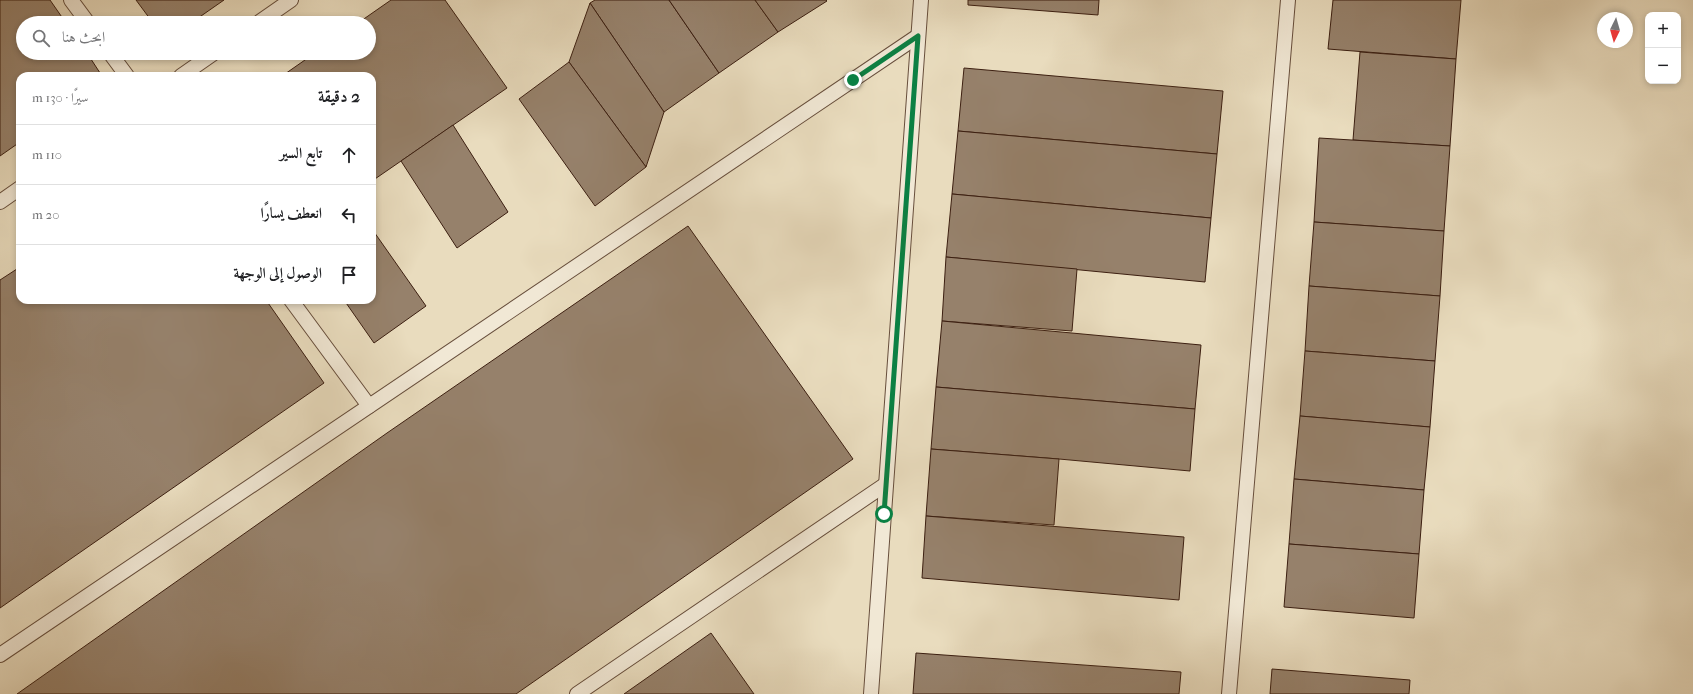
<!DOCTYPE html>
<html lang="ar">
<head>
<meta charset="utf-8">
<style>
	:root { --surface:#fff; --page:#f2f2f2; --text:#202124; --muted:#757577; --line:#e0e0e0 }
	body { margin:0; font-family:"IM FELL French Canon",Amiri,serif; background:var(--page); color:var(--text); direction:rtl }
	.controls { position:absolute; right:12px; top:12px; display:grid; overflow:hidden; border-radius:8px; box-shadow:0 2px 6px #0003 }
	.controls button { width:36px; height:36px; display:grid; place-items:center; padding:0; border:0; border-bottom:1px solid var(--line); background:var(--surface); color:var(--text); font:20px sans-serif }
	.compass { position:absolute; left:1597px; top:12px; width:36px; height:36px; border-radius:50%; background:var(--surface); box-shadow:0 2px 6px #0003; rotate:185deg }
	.stop { position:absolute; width:12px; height:12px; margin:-9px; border:3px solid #0b8043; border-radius:50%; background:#fff }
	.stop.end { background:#0b8043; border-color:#fff; box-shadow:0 1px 4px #0008 }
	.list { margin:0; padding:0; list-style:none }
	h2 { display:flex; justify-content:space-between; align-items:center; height:52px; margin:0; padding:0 16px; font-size:17px }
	h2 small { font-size:13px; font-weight:400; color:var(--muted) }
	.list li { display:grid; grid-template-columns:26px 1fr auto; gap:12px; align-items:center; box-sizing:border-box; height:60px; padding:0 16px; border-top:1px solid var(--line) }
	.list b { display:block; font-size:15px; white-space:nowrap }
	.list em { font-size:13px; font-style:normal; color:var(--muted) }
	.icon { flex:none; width:22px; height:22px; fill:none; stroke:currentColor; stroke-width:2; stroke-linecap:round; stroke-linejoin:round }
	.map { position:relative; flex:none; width:1693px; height:694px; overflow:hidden; direction:ltr }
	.search { position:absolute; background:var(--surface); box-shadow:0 2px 6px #0003; left:16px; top:16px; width:360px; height:44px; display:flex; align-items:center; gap:10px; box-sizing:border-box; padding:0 14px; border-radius:22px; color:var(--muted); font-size:15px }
	.panel { position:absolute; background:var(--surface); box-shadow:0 2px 6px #0003; left:16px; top:72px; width:360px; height:232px; border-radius:12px; direction:rtl }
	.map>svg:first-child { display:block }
	.building { fill:#96816b; stroke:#3c1f11 }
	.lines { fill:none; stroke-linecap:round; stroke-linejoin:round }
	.service-casing { stroke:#674e3c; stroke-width:16 }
	.service { stroke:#f1e8d5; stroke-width:14 }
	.route { stroke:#0b8043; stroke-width:5 }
</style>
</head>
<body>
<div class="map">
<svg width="1693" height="694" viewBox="0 0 1693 694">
	<rect width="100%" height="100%" fill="#e9dcbe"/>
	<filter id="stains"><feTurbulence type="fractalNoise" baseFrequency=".005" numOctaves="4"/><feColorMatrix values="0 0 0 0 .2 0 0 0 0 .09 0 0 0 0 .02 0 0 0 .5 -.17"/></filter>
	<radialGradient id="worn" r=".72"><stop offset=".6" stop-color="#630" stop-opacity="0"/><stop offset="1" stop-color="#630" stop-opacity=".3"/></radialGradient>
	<g class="building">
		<polygon points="0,0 50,0 66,23 23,23 23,53 87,53 102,76 20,76 20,142 0,156"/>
		<polygon points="136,0 224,0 191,23 153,23"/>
		<polygon points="391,0 445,0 507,88 372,181 372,76 282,76 315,53 369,53 369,23 358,23"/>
		<polygon points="595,0 669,0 719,73 664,112 590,3"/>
		<polygon points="669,0 755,0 778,32 719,73"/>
		<polygon points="755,0 826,0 827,1 778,32"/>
		<polygon points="968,0 1099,0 1098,15 968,5"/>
		<polygon points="1333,0 1461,0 1456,59 1328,49"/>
		<polygon points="590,3 664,112 646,167 569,62"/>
		<polygon points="1360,52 1456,59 1450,146 1353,140"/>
		<polygon points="569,62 646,167 595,206 519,99"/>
		<polygon points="964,68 1223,91 1217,154 958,131"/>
		<polygon points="453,125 508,212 457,248 401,161"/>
		<polygon points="958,131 1217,154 1211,218 952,194"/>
		<polygon points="1319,138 1450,146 1444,231 1314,222"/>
		<polygon points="952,194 1211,218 1205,282 946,257"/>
		<polygon points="1314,222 1444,231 1440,296 1309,286"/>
		<polygon points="688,226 853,459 516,694 17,694 387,433"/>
		<polygon points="372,229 426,306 374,343 344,300 372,300"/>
		<polygon points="946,257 1077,269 1072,331 942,321"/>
		<polygon points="20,267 20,300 266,300 324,383 0,608 0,280"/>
		<polygon points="1309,286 1440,296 1435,361 1305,351"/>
		<polygon points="942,321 1201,345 1195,409 936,387"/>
		<polygon points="1305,351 1435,361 1430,427 1300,416"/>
		<polygon points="936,387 1195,409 1190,471 1059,459 931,449"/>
		<polygon points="1300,416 1430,427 1424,490 1294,479"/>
		<polygon points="931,449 1059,459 1054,525 926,516"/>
		<polygon points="1294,479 1424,490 1419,554 1289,544"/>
		<polygon points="926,516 1184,537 1179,600 922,578"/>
		<polygon points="1289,544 1419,554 1414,618 1284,607"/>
		<polygon points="711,633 754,694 624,694"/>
		<polygon points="916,653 1181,672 1179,694 913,694"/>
		<polygon points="1272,669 1410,680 1409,694 1270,694"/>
	</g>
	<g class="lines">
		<g class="service-casing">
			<g id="service">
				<polyline points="71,0 88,23"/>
				<polyline points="258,23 291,0"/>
				<polyline points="110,53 127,76"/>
				<polyline points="181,76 214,53"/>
				<polyline points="0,202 20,188"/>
				<polyline points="291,300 369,406"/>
				<polyline points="0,655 918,36"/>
				<polyline points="577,694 886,484"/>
				<polyline points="871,694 921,0"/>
				<polyline points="1229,694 1288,0"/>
			</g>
		</g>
		<use href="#service" class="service"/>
	</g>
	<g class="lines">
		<polyline class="route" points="853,80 918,36 884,514"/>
	</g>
	<rect width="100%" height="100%" filter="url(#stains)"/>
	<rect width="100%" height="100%" fill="url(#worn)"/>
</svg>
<div class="controls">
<button>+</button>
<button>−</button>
</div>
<svg class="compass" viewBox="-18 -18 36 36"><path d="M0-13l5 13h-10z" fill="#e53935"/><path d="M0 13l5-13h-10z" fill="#757577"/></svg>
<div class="stop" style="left:884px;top:514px"></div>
<div class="stop end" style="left:853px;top:80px"></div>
<div class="search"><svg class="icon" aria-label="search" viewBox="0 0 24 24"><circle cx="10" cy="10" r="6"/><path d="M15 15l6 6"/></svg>ابحث هنا</div>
<section class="panel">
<h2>2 دقيقة<small>سيرًا · 130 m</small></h2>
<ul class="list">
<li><svg class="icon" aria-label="ahead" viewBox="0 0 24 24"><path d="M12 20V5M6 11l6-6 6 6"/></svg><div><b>تابع السير</b></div><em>110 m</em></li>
<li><svg class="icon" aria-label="left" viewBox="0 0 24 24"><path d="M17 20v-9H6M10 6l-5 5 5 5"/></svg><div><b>انعطف يسارًا</b></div><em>20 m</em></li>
<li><svg class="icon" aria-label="arrive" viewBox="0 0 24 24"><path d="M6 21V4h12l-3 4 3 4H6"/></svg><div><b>الوصول إلى الوجهة</b></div></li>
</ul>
</section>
</div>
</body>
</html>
